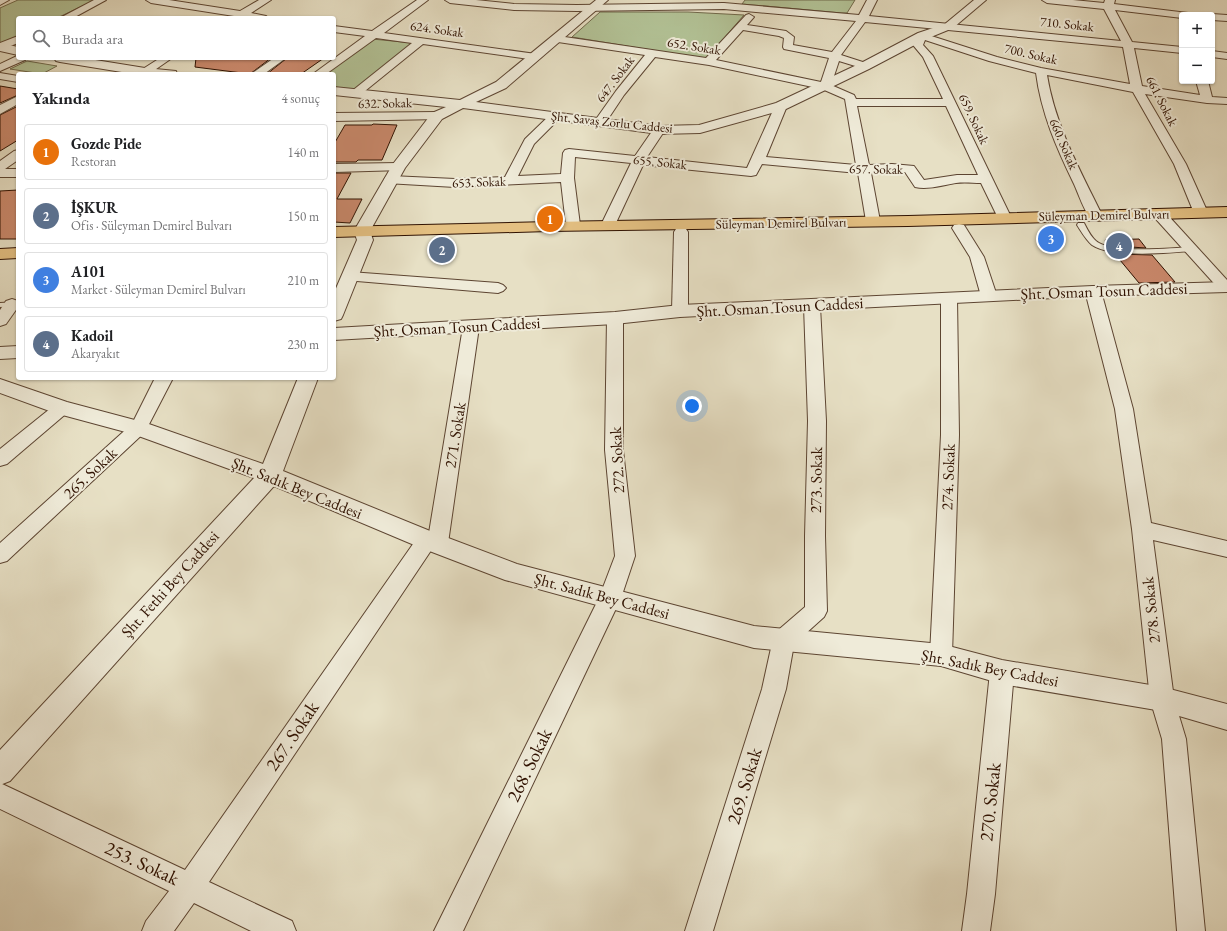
<!DOCTYPE html>
<html lang="tr">
<head>
<meta charset="utf-8">
<style>
	:root { --surface:#fff; --page:#f6f6f6; --text:#202124; --muted:#757577; --line:#e0e0e0; --accent:#2563eb }
	body { margin:0; font-family:"EB Garamond",serif; background:var(--page); color:var(--text) }
	.controls { position:absolute; right:12px; top:12px; display:grid; overflow:hidden; border-radius:4px; box-shadow:0 1px 3px #0004 }
	.controls button { width:36px; height:36px; display:grid; place-items:center; padding:0; border:0; border-bottom:1px solid var(--line); background:var(--surface); color:var(--text); font:20px sans-serif }
	.you { position:absolute; left:692px; top:406px; width:14px; height:14px; margin:-10px; border:3px solid #fff; border-radius:50%; background:#1a73e8; box-shadow:0 0 0 6px #1a73e833 }
	.badge { display:grid; place-items:center; width:26px; height:26px; border-radius:50%; background:var(--accent); color:#fff; font-size:13px; font-weight:700 }
	.pin { position:absolute; translate:-50% -50%; border:2px solid #fff; box-shadow:0 1px 4px #0006 }
	.list { margin:0; padding:0; list-style:none }
	h2 { display:flex; justify-content:space-between; align-items:center; height:52px; margin:0; padding:0 16px; font-size:17px }
	h2 small { font-size:13px; font-weight:400; color:var(--muted) }
	.list li { display:grid; grid-template-columns:26px 1fr auto; gap:12px; align-items:center; box-sizing:border-box; height:56px; margin:0 8px 8px; padding:0 8px; border:1px solid var(--line); border-radius:4px }
	.list b { display:block; font-size:15px; white-space:nowrap }
	.list p { margin:0; font-size:13px; white-space:nowrap; color:var(--muted) }
	.list em { font-size:13px; font-style:normal; color:var(--muted) }
	.icon { flex:none; width:22px; height:22px; fill:none; stroke:currentColor; stroke-width:2; stroke-linecap:round; stroke-linejoin:round }
	.map { position:relative; flex:none; width:1227px; height:931px; overflow:hidden }
	.search { position:absolute; background:var(--surface); box-shadow:0 1px 3px #0004; left:16px; top:16px; width:320px; height:44px; display:flex; align-items:center; gap:10px; box-sizing:border-box; padding:0 14px; border-radius:4px; color:var(--muted); font-size:15px }
	.panel { position:absolute; background:var(--surface); box-shadow:0 1px 3px #0004; left:16px; top:72px; width:320px; height:308px; border-radius:4px }
	.map>svg:first-child { display:block }
	.green { fill:#b3c397; stroke:#716a4c }
	.building { fill:#c9886b; stroke:#2f1101 }
	.lines { fill:none; stroke-linecap:round; stroke-linejoin:round }
	.service-casing { stroke:#5d4532; stroke-width:2 }
	.minor-casing { stroke:#5d4532; stroke-width:2 }
	.tertiary-casing { stroke:#5d4532; stroke-width:2 }
	.primary-casing { stroke:#2f1101; stroke-width:2 }
	.service { fill:#efebd9; fill-rule:evenodd }
	.minor { fill:#efebd9; fill-rule:evenodd }
	.tertiary { fill:#efebd9; fill-rule:evenodd }
	.primary { fill:#e4c082; fill-rule:evenodd }
	.labels { text-anchor:middle; dominant-baseline:central; stroke-width:4; stroke-linejoin:round; paint-order:stroke }
	.far-street-label { font-size:13px; fill:#2f1101; stroke:#efebd9 }
	.street-label { font-size:16px; fill:#2f1101; stroke:#efebd9 }
	.near-street-label { font-size:19px; fill:#2f1101; stroke:#efebd9 }
</style>
</head>
<body>
<div class="map">
<svg width="1227" height="931" viewBox="0 0 1227 931">
	<rect width="100%" height="100%" fill="#e7e0c5"/>
	<filter id="stains"><feTurbulence type="fractalNoise" baseFrequency=".005" numOctaves="4"/><feColorMatrix values="0 0 0 0 .2 0 0 0 0 .09 0 0 0 0 .02 0 0 0 .5 -.17"/></filter>
	<radialGradient id="worn" r=".72"><stop offset=".6" stop-color="#630" stop-opacity="0"/><stop offset="1" stop-color="#630" stop-opacity=".3"/></radialGradient>
	<g class="green">
		<polygon points="18,0 95,0 57,18 18,18 18,36 3,43 0,43 0,8"/>
		<polygon points="745,0 855,0 847,13 841,13 742,4"/>
		<polygon points="600,12 688,12 744,15 706,59 572,37"/>
		<polygon points="372,39 413,43 355,90 334,88 334,74 324,74"/>
		<polygon points="27,61 57,66 42,74 10,69"/>
	</g>
	<g class="building">
		<polygon points="196,58 271,58 250,74 195,67"/>
		<polygon points="287,58 324,58 301,74 267,74"/>
		<polygon points="0,86 18,89 18,95 0,103"/>
		<polygon points="18,106 18,140 0,151 0,115"/>
		<polygon points="373,124 397,125 382,160 358,160 356,162 334,162 334,144 345,125 372,125"/>
		<polygon points="334,173 351,173 337,199 362,199 350,223 334,222"/>
		<polygon points="18,190 18,239 0,239 0,191"/>
		<polygon points="1139,239 1146,248 1115,246 1108,244 1105,240"/>
		<polygon points="1115,254 1152,255 1175,282 1139,283"/>
	</g>
	<g class="lines">
		<g class="service-casing">
			<g id="service">
				<path d="M1078,223H1084C1087,229 1091,237 1096,241C1112,254 1171,248 1192,247L1196,249L1192,251C1168,253 1111,258 1092,245C1086,240 1081,231 1077,225Z"/>
				<polygon points="18,302 18,306 0,307 0,303"/>
			</g>
		</g>
		<g class="minor-casing">
			<g id="minor">
				<polygon points="0,0 9,0 0,5"/>
				<polygon points="94,0 106,0 73,18 60,18"/>
				<polygon points="146,0 169,0 240,11 259,0 271,0 251,13 266,16 268,18 234,18 234,16 151,3"/>
				<polygon points="417,0 428,0 384,33 536,54 541,57 536,60 423,44 360,95 352,95 350,93 352,91 412,43 376,38 326,74 313,74 365,36 334,32 334,26 372,31"/>
				<path d="M445,0H476L514,4L577,5L724,3L859,15L867,0H877L869,16L1121,41L1104,9L1047,3L1042,0H1073L1104,3L1105,0H1115L1114,4L1188,13L1190,15H1182V18L1115,10L1132,42L1182,47V53L1134,48L1142,86L1200,95L1196,81H1208L1212,97L1227,98V104L1207,103L1145,94L1186,164L1208,213L1206,216L1201,217L1196,216L1194,213L1174,164L1133,92L1047,75C1055,125 1080,170 1102,215L1100,218L1095,219L1090,218C1083,208 1079,195 1074,184C1057,149 1041,113 1036,73L989,61L925,40L923,45L933,56L1011,217L1009,220L1004,221L999,220L981,183C973,183 964,182 956,183C943,185 928,190 915,187L905,172L871,173L880,221L878,224L873,225L868,224L866,221L858,173L762,164L756,175L751,176L643,165L615,225L613,228L608,229L603,228L601,225L631,163L575,157L574,178L580,225L578,228L573,229L568,228L566,225L561,182L455,187L386,183L384,180L386,177L391,176L455,179L505,177L525,139L552,113H560L562,116L534,144L518,176L561,174L563,153L565,150L569,149L635,156L655,127H663L665,130L647,157L747,168L775,106L777,104H785L787,106L766,157L856,165L845,99L822,89L709,65L655,57L624,95L604,125H596L594,122L616,91L645,55L558,42L553,39L558,36L706,58L746,15L749,14L754,17L747,25L786,31L794,37L793,45L832,52L856,21L724,9L577,11L514,10L450,3ZM865,22L1123,47L1130,84L1041,68L997,57L922,33L918,34L913,45L923,57L943,99H856L854,95L831,85L839,61L865,69L870,66L869,64L841,55ZM743,30L779,36L784,38L783,47L784,49L829,58L821,82L716,60ZM857,106H946L978,175H957L924,180L914,166L892,164L869,165Z"/>
				<polygon points="1212,14 1227,15 1227,21 1212,20 1212,15 1208,15"/>
				<polygon points="18,36 18,43 0,50 0,43"/>
				<polygon points="1212,51 1227,53 1227,59 1212,57"/>
				<polygon points="17,56 18,58 26,58 25,60 0,71 0,64"/>
				<polygon points="160,58 172,58 149,74 135,74"/>
				<polygon points="274,58 286,58 264,74 251,74"/>
				<polygon points="0,73 18,76 18,82 0,79"/>
				<polygon points="18,96 18,104 0,114 0,105"/>
				<polygon points="437,112 441,113 443,116 441,119 334,121 334,113"/>
				<polygon points="18,150 18,160 5,169 18,169 18,177 0,177 0,161 14,151"/>
				<polygon points="398,163 403,164 404,167 403,170 334,172 334,164"/>
				<polygon points="1159,210 1164,211 1227,280 1227,291 1220,290 1154,217 1152,214 1154,211"/>
				<polygon points="959,224 964,225 984,257 997,296 994,299 989,301 984,299 981,296 970,257 952,228 954,225"/>
				<polygon points="681,228 686,229 688,232 688,311 686,314 680,316 674,314 672,311 674,232 676,229"/>
				<polygon points="350,272 498,283 503,285 506,288 503,291 498,293 345,280 342,277 345,274"/>
				<polygon points="1093,286 1098,288 1101,291 1133,409 1151,523 1227,541 1227,557 1153,540 1174,699 1186,739 1205,931 1177,931 1162,739 1150,699 1132,529 1115,409 1085,291 1088,288"/>
				<polygon points="949,293 955,295 957,298 959,435 952,655 949,662 941,665 933,662 930,655 941,435 941,298 943,295"/>
				<polygon points="12,299 18,301 18,307 6,324 0,326 0,310 6,301"/>
				<polygon points="812,301 818,303 820,306 826,421 825,536 827,611 824,617 794,644 786,689 713,931 685,931 762,689 773,639 776,632 805,607 805,536 808,421 804,306 806,303"/>
				<polygon points="615,313 621,315 623,318 623,450 635,556 621,598 463,931 434,931 599,598 615,556 605,450 607,318 609,315"/>
				<polygon points="471,322 477,323 479,327 448,543 445,549 438,551 432,549 209,882 292,921 296,931 251,931 194,903 174,931 142,931 146,921 169,891 0,809 0,783 185,870 420,534 429,533 463,327 465,323"/>
				<polygon points="155,378 173,378 145,432 7,561 0,563 0,543 132,424"/>
				<polygon points="62,402 68,404 71,408 68,412 7,464 0,466 0,449 56,404"/>
				<polygon points="1002,662 1010,665 1014,672 995,894 990,931 962,931 967,894 990,672 994,665"/>
			</g>
		</g>
		<g class="tertiary-casing">
			<g id="tertiary">
				<polygon points="596,0 608,0 506,88 476,102 659,126 699,125 776,103 861,63 918,33 945,24 974,0 986,0 953,28 926,39 869,69 786,109 700,133 659,134 463,108 442,119 405,168 370,231 373,240 343,315 341,319 334,321 334,293 357,240 354,231 393,164 432,113 446,107 334,95 334,87 460,100 496,82"/>
				<polygon points="0,43 18,47 18,55 0,51"/>
				<polygon points="54,58 83,58 145,68 176,71 177,74 134,74 60,62 56,61"/>
				<polygon points="1227,282 1227,292 1093,296 680,317 615,324 334,340 334,328 615,312 680,305 1093,286"/>
				<polygon points="18,346 18,358 0,359 0,347"/>
				<polygon points="298,378 318,378 283,471 435,533 517,564 754,626 941,644 1002,660 1162,687 1227,704 1227,730 1162,711 1002,684 941,666 754,648 505,580 419,547 274,486 10,781 0,785 0,750 254,478 133,434 55,413 0,393 0,379 67,402 146,423 263,464"/>
			</g>
		</g>
		<g class="primary-casing">
			<g id="primary">
				<polygon points="1227,207 1227,217 908,226 549,231 334,237 334,227 549,222 908,216"/>
				<polygon points="18,248 18,258 0,259 0,249"/>
			</g>
		</g>
		<use href="#service" class="service"/>
		<use href="#minor" class="minor"/>
		<use href="#tertiary" class="tertiary"/>
		<use href="#primary" class="primary"/>
	</g>
	<g class="labels">
		<g class="far-street-label">
			<text transform="translate(1067 24) rotate(6)">710. Sokak</text>
			<text transform="translate(437 29) rotate(8)">624. Sokak</text>
			<text transform="translate(694 46) rotate(9)">652. Sokak</text>
			<text transform="translate(1031 54) rotate(13)">700. Sokak</text>
			<text transform="translate(615 79) rotate(-53)">647. Sokak</text>
			<text transform="translate(1162 101) rotate(63)">661. Sokak</text>
			<text transform="translate(385 103) rotate(-1)">632. Sokak</text>
			<text transform="translate(974 119) rotate(65)">659. Sokak</text>
			<text transform="translate(612 122) rotate(6)">Şht. Savaş Zorlu Caddesi</text>
			<text transform="translate(1064 144) rotate(67)">660. Sokak</text>
			<text transform="translate(660 162) rotate(6)">655. Sokak</text>
			<text transform="translate(876 169) rotate(1)">657. Sokak</text>
			<text transform="translate(479 182) rotate(-2)">653. Sokak</text>
			<text transform="translate(1104 215) rotate(-1)">Süleyman Demirel Bulvarı</text>
			<text transform="translate(781 223) rotate(-1)">Süleyman Demirel Bulvarı</text>
		</g>
		<g class="street-label">
			<text transform="translate(1104 291) rotate(-2)">Şht. Osman Tosun Caddesi</text>
			<text transform="translate(780 307) rotate(-3)">Şht. Osman Tosun Caddesi</text>
			<text transform="translate(457 327) rotate(-3)">Şht. Osman Tosun Caddesi</text>
			<text transform="translate(455 435) rotate(-81)">271. Sokak</text>
			<text transform="translate(617 460) rotate(-93)">272. Sokak</text>
			<text transform="translate(90 473) rotate(-43)">265. Sokak</text>
			<text transform="translate(948 477) rotate(-88)">274. Sokak</text>
			<text transform="translate(816 480) rotate(-89)">273. Sokak</text>
			<text transform="translate(297 488) rotate(22)">Şht. Sadık Bey Caddesi</text>
			<text transform="translate(170 584) rotate(-48)">Şht. Fethi Bey Caddesi</text>
			<text transform="translate(602 596) rotate(15)">Şht. Sadık Bey Caddesi</text>
			<text transform="translate(1151 610) rotate(-96)">278. Sokak</text>
			<text transform="translate(990 668) rotate(11)">Şht. Sadık Bey Caddesi</text>
		</g>
		<g class="near-street-label">
			<text transform="translate(292 736) rotate(-56)">267. Sokak</text>
			<text transform="translate(529 765) rotate(-64)">268. Sokak</text>
			<text transform="translate(744 786) rotate(-73)">269. Sokak</text>
			<text transform="translate(990 802) rotate(-84)">270. Sokak</text>
			<text transform="translate(142 863) rotate(25)">253. Sokak</text>
		</g>
	</g>
	<rect width="100%" height="100%" filter="url(#stains)"/>
	<rect width="100%" height="100%" fill="url(#worn)"/>
</svg>
<div class="controls">
<button>+</button>
<button>−</button>
</div>
<div class="you"></div>
<div class="pin badge" style="left:550px;top:219px;background:#e8710a">1</div>
<div class="pin badge" style="left:442px;top:250px;background:#5c6f8a">2</div>
<div class="pin badge" style="left:1051px;top:239px;background:#3f7fe0">3</div>
<div class="pin badge" style="left:1119px;top:246px;background:#5c6f8a">4</div>
<div class="search"><svg class="icon" aria-label="search" viewBox="0 0 24 24"><circle cx="10" cy="10" r="6"/><path d="M15 15l6 6"/></svg>Burada ara</div>
<section class="panel">
<h2>Yakında<small>4 sonuç</small></h2>
<ul class="list">
<li><span class="badge" style="background:#e8710a">1</span><div><b>Gozde Pide</b><p>Restoran</p></div><em>140 m</em></li>
<li><span class="badge" style="background:#5c6f8a">2</span><div><b>İŞKUR</b><p>Ofis · Süleyman Demirel Bulvarı</p></div><em>150 m</em></li>
<li><span class="badge" style="background:#3f7fe0">3</span><div><b>A101</b><p>Market · Süleyman Demirel Bulvarı</p></div><em>210 m</em></li>
<li><span class="badge" style="background:#5c6f8a">4</span><div><b>Kadoil</b><p>Akaryakıt</p></div><em>230 m</em></li>
</ul>
</section>
</div>
</body>
</html>
